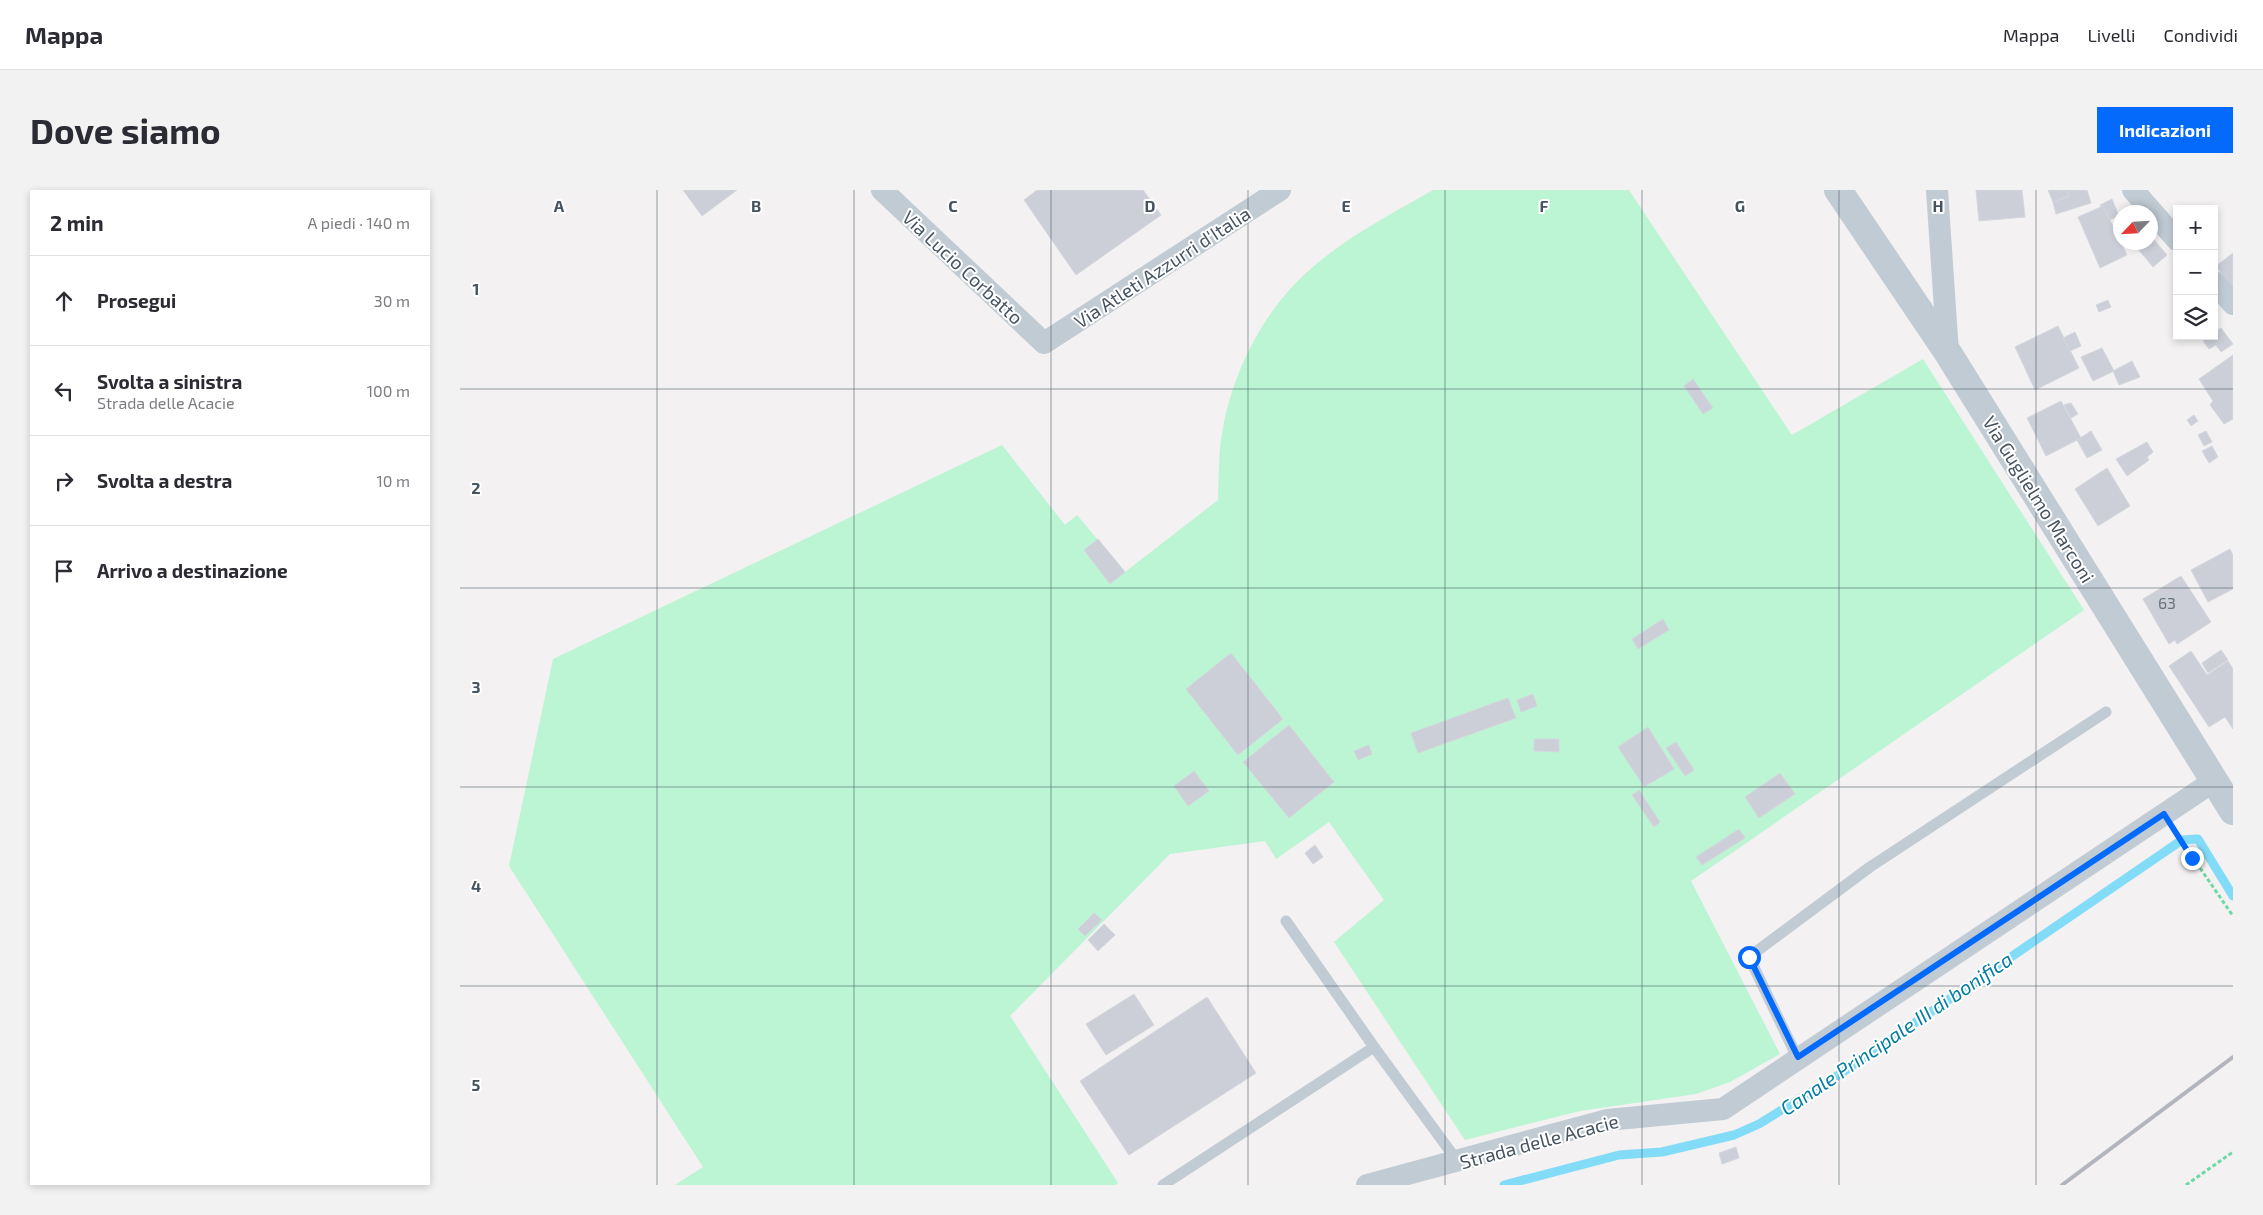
<!DOCTYPE html>
<html lang="it">
<head>
<meta charset="utf-8">
<style>
	:root { --surface:#fff; --page:#f2f2f3; --text:#2b2b33; --muted:#7c7c81; --line:#e1e1e2; --accent:#036afb }
	body { margin:0; font-family:"Exo 2",sans-serif; background:var(--page); color:var(--text) }
	.controls { position:absolute; right:15px; top:15px; display:grid; overflow:hidden; border-radius:0px; box-shadow:0 2px 8px #0003 }
	.controls button { width:45px; height:45px; display:grid; place-items:center; padding:0; border:0; border-bottom:1px solid var(--line); background:var(--surface); color:var(--text); font:25px sans-serif }
	.compass { position:absolute; left:1653px; top:15px; width:45px; height:45px; border-radius:50%; background:var(--surface); box-shadow:0 2px 8px #0003; rotate:245deg }
	.stop { position:absolute; width:15px; height:15px; margin:-11px; border:4px solid #036afb; border-radius:50%; background:#fff }
	.stop.end { background:#036afb; border-color:#fff; box-shadow:0 1px 5px #0008 }
	.list { margin:0; padding:0; list-style:none }
	h2 { display:flex; justify-content:space-between; align-items:center; height:65px; margin:0; padding:0 20px; font-size:21px }
	h2 small { font-size:16px; font-weight:400; color:var(--muted) }
	.list li { display:grid; grid-template-columns:32px 1fr auto; gap:15px; align-items:center; box-sizing:border-box; height:90px; padding:0 20px; border-top:1px solid var(--line) }
	.list b { display:block; font-size:19px; white-space:nowrap }
	.list p { margin:0; font-size:16px; white-space:nowrap; color:var(--muted) }
	.list em { font-size:16px; font-style:normal; color:var(--muted) }
	.icon { flex:none; width:28px; height:28px; fill:none; stroke:currentColor; stroke-width:2; stroke-linecap:round; stroke-linejoin:round }
	.map { position:relative; flex:none; width:1773px; height:995px; overflow:hidden; border-radius:0px }
	header { display:flex; align-items:center; gap:30px; box-sizing:border-box; height:70px; padding:0 25px; background:var(--surface); border-bottom:1px solid var(--line) }
	header strong { font-size:24px }
	nav { display:flex; gap:28px; margin-inline-start:auto; font-size:18px }
	.intro { display:flex; align-items:center; justify-content:space-between; box-sizing:border-box; height:120px; padding:0 30px }
	h1 { margin:0; font-size:35px }
	.button { padding:12px 22px; border-radius:0px; background:var(--accent); color:#fff; font-size:18px; font-weight:700 }
	main { display:flex; gap:30px; padding:0 30px }
	aside { flex:1; background:var(--surface); border-radius:0px; box-shadow:0 2px 8px #0003 }
	.map>svg:first-child { display:block }
	.green { fill:#bbf5d3 }
	.lines { fill:none; stroke-linecap:round; stroke-linejoin:round }
	.stream { stroke:#83dcf7; stroke-width:9 }
	.building { fill:#cccfd7; stroke:#d4d7dd }
	.path { stroke:#6ed8a6; stroke-width:3; stroke-dasharray:4 2.5; stroke-linecap:butt }
	.service { stroke:#c0cbd4; stroke-width:11 }
	.minor { stroke:#c0cbd4; stroke-width:22 }
	.tertiary { stroke:#c0cbd4; stroke-width:28 }
	.rail { stroke:#b2b6bc; stroke-width:4 }
	.route { stroke:#036afb; stroke-width:6 }
	.grid { fill:none; stroke:#465461; stroke-width:1; stroke-opacity:0.55 }
	.labels { text-anchor:middle; dominant-baseline:central; stroke-width:4; stroke-linejoin:round; paint-order:stroke }
	.number-label { font-size:16px; fill:#68737e }
	.street-label { font-size:19px; fill:#465461; stroke:#fff }
	.water-label { font-size:20px; font-style:italic; fill:#037ca1; stroke:#fff }
	.grid-label { font-size:16px; text-anchor:middle; font-weight:bold; fill:#465461; stroke:#fff; stroke-width:4; stroke-linejoin:round; paint-order:stroke }
</style>
</head>
<body>
<header>
<strong>Mappa</strong>
<nav><a>Mappa</a><a>Livelli</a><a>Condividi</a></nav>
</header>
<div class="intro"><h1>Dove siamo</h1><a class="button">Indicazioni</a></div>
<main>
<aside>
<h2>2 min<small>A piedi · 140 m</small></h2>
<ul class="list">
<li><svg class="icon" aria-label="ahead" viewBox="0 0 24 24"><path d="M12 20V5M6 11l6-6 6 6"/></svg><div><b>Prosegui</b></div><em>30 m</em></li>
<li><svg class="icon" aria-label="left" viewBox="0 0 24 24"><path d="M17 20v-9H6M10 6l-5 5 5 5"/></svg><div><b>Svolta a sinistra</b><p>Strada delle Acacie</p></div><em>100 m</em></li>
<li><svg class="icon" aria-label="right" viewBox="0 0 24 24"><path d="M7 20v-9h11M14 6l5 5-5 5"/></svg><div><b>Svolta a destra</b></div><em>10 m</em></li>
<li><svg class="icon" aria-label="arrive" viewBox="0 0 24 24"><path d="M6 21V4h12l-3 4 3 4H6"/></svg><div><b>Arrivo a destinazione</b></div></li>
</ul>
</aside>
<div class="map">
<svg width="1773" height="995" viewBox="0 0 1773 995">
	<rect width="100%" height="100%" fill="#f3f1f1"/>
	<path class="green" d="M973,0H1169L1332,245L1463,169L1624,420L1231,691L1320,864L1270,892L1236,904L1120,921L1005,950L874,752L924,710L869,632L816,669L805,651L710,664L550,826L658,993L655,995H215L243,977L49,676L93,469L542,255L605,335L617,325L665,382L758,310C759,286 758,262 763,238C773,182 803,122 846,83C883,49 929,25 973,0Z"/>
	<g class="lines">
		<polyline class="stream" points="1044,995 1159,965 1202,962 1274,945 1299,934 1380,884 1722,650 1738,649 1773,706"/>
	</g>
	<g class="building">
		<polygon points="223,0 277,0 242,26"/>
		<polygon points="577,0 683,0 701,25 616,85 564,10"/>
		<polygon points="1516,0 1562,0 1565,27 1519,31"/>
		<polygon points="1588,0 1607,0 1609,6 1593,12"/>
		<polygon points="1607,0 1627,0 1631,13 1596,24 1593,12 1609,6"/>
		<polygon points="1652,9 1659,26 1649,30 1640,15"/>
		<polygon points="1643,16 1667,65 1640,78 1618,27"/>
		<polygon points="1690,45 1707,65 1693,77 1672,52 1690,52"/>
		<polygon points="1773,63 1773,99 1756,76"/>
		<polygon points="1648,110 1651,117 1639,122 1636,115"/>
		<polygon points="1598,136 1619,178 1575,200 1555,157"/>
		<polygon points="1761,138 1773,154 1761,162 1756,155 1749,159 1743,151 1754,146 1754,143"/>
		<polygon points="1615,142 1621,156 1610,161 1603,148"/>
		<polygon points="1642,158 1654,181 1633,191 1621,167"/>
		<polygon points="1773,165 1773,229 1764,234 1750,215 1753,211 1739,189"/>
		<polygon points="1672,171 1680,187 1659,195 1653,181"/>
		<polygon points="1233,189 1253,218 1243,224 1224,196"/>
		<polygon points="1601,211 1621,248 1586,266 1567,228"/>
		<polygon points="1611,213 1618,224 1611,228 1604,215"/>
		<polygon points="1734,225 1738,231 1731,236 1727,230"/>
		<polygon points="1631,241 1642,260 1627,268 1617,250"/>
		<polygon points="1746,241 1752,252 1744,256 1738,245"/>
		<polygon points="1687,252 1693,262 1687,267 1689,270 1667,286 1656,269"/>
		<polygon points="1752,256 1758,267 1749,273 1742,261"/>
		<polygon points="1647,278 1670,316 1638,336 1615,299"/>
		<polygon points="638,349 665,382 650,394 624,360"/>
		<polygon points="1770,359 1773,365 1773,399 1748,412 1731,380"/>
		<polygon points="1721,386 1751,432 1717,454 1715,450 1709,454 1683,409"/>
		<polygon points="1203,429 1209,440 1178,459 1172,449"/>
		<polygon points="1761,460 1768,470 1748,483 1742,473"/>
		<polygon points="1731,461 1747,485 1768,471 1773,479 1773,539 1765,527 1749,537 1709,476"/>
		<polygon points="771,463 823,529 778,565 726,499"/>
		<polygon points="1073,504 1077,516 1061,522 1057,510"/>
		<polygon points="1048,508 1056,528 958,563 951,543"/>
		<polygon points="829,535 874,592 829,628 783,572"/>
		<polygon points="1188,537 1214,579 1184,597 1158,557"/>
		<polygon points="1074,549 1099,549 1099,562 1074,561"/>
		<polygon points="1216,552 1234,580 1225,586 1206,558"/>
		<polygon points="909,555 912,564 898,570 894,561"/>
		<polygon points="734,581 749,601 728,616 714,596"/>
		<polygon points="1320,583 1335,604 1299,628 1285,607"/>
		<polygon points="1179,600 1200,632 1194,637 1172,605"/>
		<polygon points="1279,639 1285,648 1242,675 1236,667"/>
		<polygon points="855,655 863,667 853,674 845,663"/>
		<polygon points="634,723 642,730 625,746 618,739"/>
		<polygon points="644,734 655,745 638,761 628,750"/>
		<polygon points="674,804 694,835 646,865 626,834"/>
		<polygon points="747,807 796,883 669,965 620,891"/>
		<polygon points="1276,957 1279,968 1262,974 1259,963"/>
	</g>
	<g class="lines">
		<g class="path">
			<polyline points="1718,646 1773,726"/>
			<polyline points="1726,995 1773,962"/>
		</g>
		<g class="service">
			<polyline points="826,731 914,857 998,972"/>
			<polyline points="1337,867 1289,767 1410,677 1646,522"/>
			<polyline points="703,995 914,857"/>
		</g>
		<g class="minor">
			<polyline points="422,0 584,153 820,0"/>
			<polyline points="1477,0 1488,163"/>
			<polyline points="1673,0 1717,50"/>
			<polyline points="1754,92 1773,114"/>
			<polyline points="907,995 1147,930 1263,919 1754,591"/>
		</g>
		<polyline class="tertiary" points="1378,0 1488,163 1773,621"/>
		<polyline class="rail" points="1602,995 1773,867"/>
	</g>
	<g class="lines">
		<polyline class="route" points="1289,767 1338,867 1704,624 1732,668"/>
	</g>
	<path class="grid" d="M197,0V995M394,0V995M591,0V995M788,0V995M985,0V995M1182,0V995M1379,0V995M1576,0V995M0,199H1773M0,398H1773M0,597H1773M0,796H1773"/>
	<g class="labels">
		<g class="number-label">
			<text x="1707" y="412">63</text>
		</g>
		<g class="street-label">
			<text transform="translate(503 77) rotate(43)">Via Lucio Corbatto</text>
			<text transform="translate(702 77) rotate(-33)">Via Atleti Azzurri d'Italia</text>
			<text transform="translate(1579 309) rotate(58)">Via Guglielmo Marconi</text>
			<text transform="translate(1079 951) rotate(-15)">Strada delle Acacie</text>
		</g>
		<g class="water-label">
			<text transform="translate(1436 843) rotate(-34)">Canale Principale III di bonifica</text>
		</g>
	</g>
	<g class="grid-label">
		<text x="99" y="22">A</text>
		<text x="296" y="22">B</text>
		<text x="493" y="22">C</text>
		<text x="690" y="22">D</text>
		<text x="886" y="22">E</text>
		<text x="1084" y="22">F</text>
		<text x="1280" y="22">G</text>
		<text x="1478" y="22">H</text>
		<text x="16" y="105">1</text>
		<text x="16" y="304">2</text>
		<text x="16" y="503">3</text>
		<text x="16" y="702">4</text>
		<text x="16" y="901">5</text>
	</g>
</svg>
<div class="controls">
<button>+</button>
<button>−</button>
<button><svg class="icon" aria-label="layers" viewBox="0 0 24 24"><path d="M12 4l9 5-9 5-9-5zM3 14l9 5 9-5"/></svg></button>
</div>
<svg class="compass" viewBox="-18 -18 36 36"><path d="M0-13l5 13h-10z" fill="#e53935"/><path d="M0 13l5-13h-10z" fill="#7c7c81"/></svg>
<div class="stop" style="left:1289px;top:767px"></div>
<div class="stop end" style="left:1732px;top:668px"></div>
</div>
</main>
</body>
</html>
